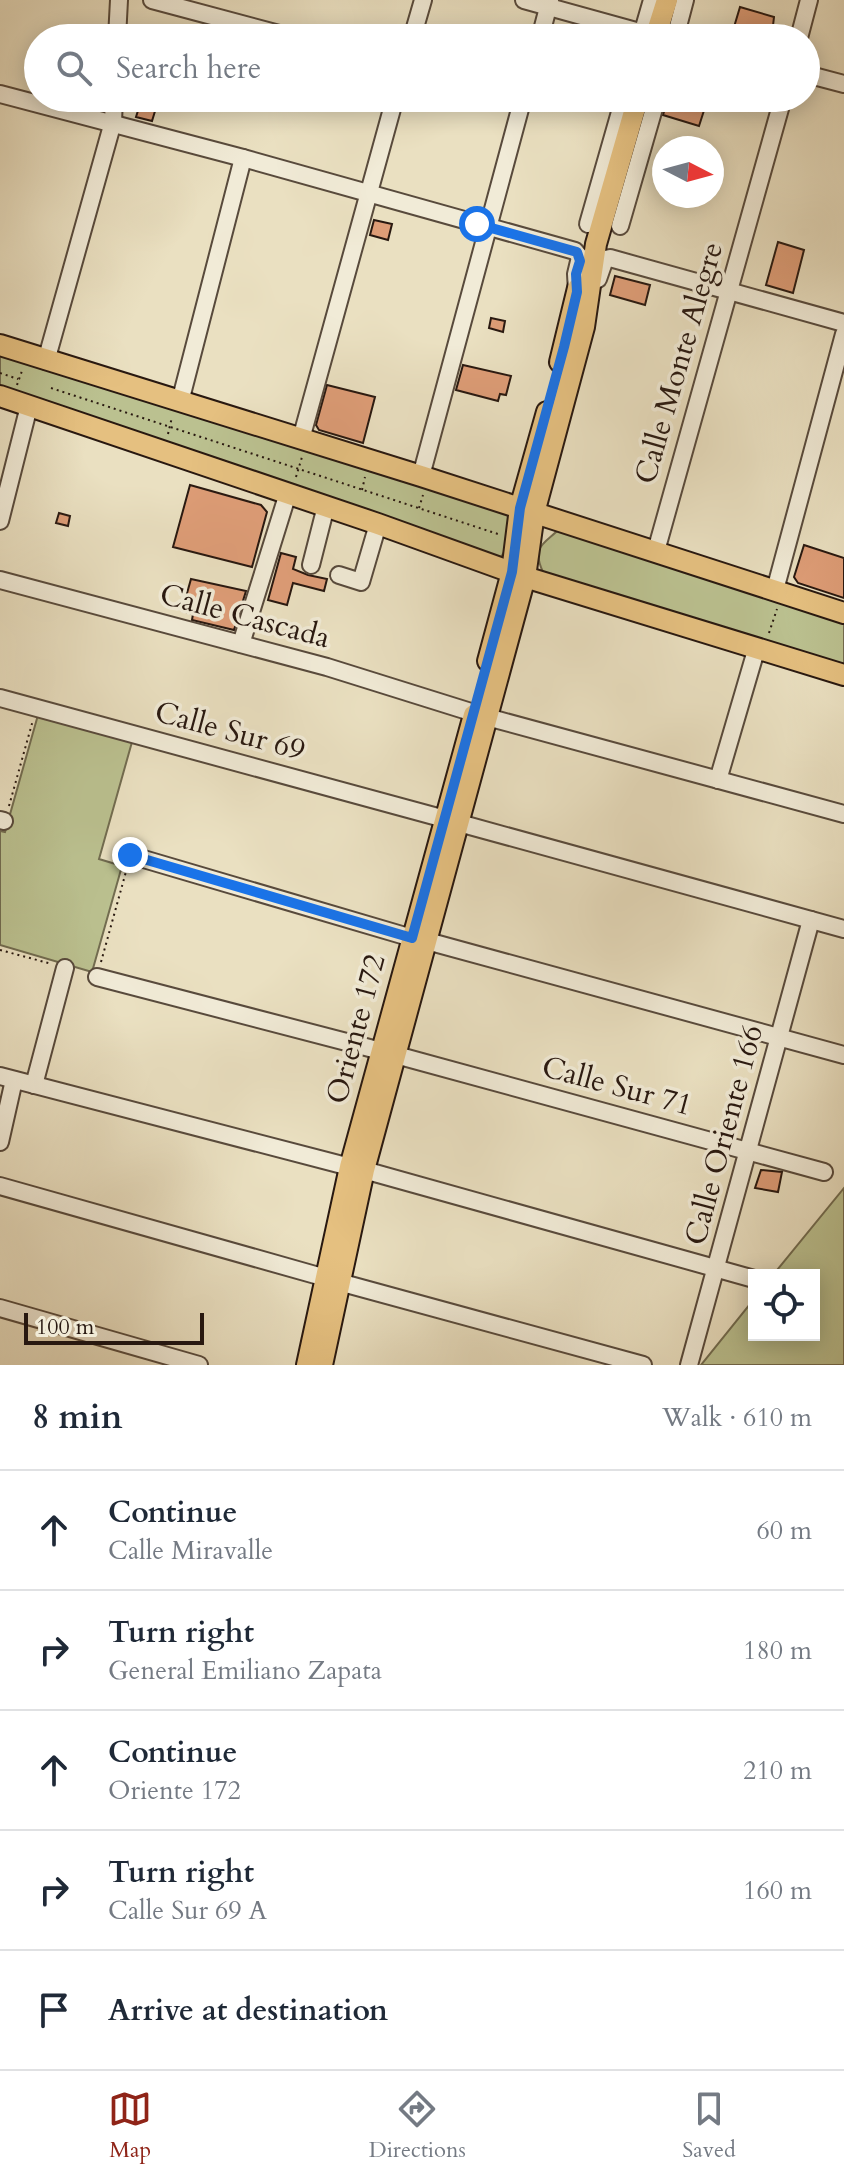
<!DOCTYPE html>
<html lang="en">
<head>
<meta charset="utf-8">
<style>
	:root { --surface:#fff; --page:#f6f6f7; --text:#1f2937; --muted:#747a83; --line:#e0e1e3; --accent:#8f2418 }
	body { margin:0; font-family:Cardo,serif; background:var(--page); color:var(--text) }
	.controls { position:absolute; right:24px; bottom:24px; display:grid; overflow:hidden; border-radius:0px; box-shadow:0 4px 20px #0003 }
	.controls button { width:72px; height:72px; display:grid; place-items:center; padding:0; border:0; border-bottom:2px solid var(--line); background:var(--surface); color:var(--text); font:40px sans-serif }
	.compass { position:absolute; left:652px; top:136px; width:72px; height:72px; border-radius:50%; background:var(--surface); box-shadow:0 4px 20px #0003; rotate:96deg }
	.scale { position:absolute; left:24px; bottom:20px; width:180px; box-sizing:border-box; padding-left:8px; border:4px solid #281810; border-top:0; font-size:22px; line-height:28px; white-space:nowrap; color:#281810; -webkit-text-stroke:6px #f1ebd7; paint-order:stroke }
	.stop { position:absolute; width:24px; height:24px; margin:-18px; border:6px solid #1a73e8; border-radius:50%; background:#fff }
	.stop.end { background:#1a73e8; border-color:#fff; box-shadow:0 2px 8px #0008 }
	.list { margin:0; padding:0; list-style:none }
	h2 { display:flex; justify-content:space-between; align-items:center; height:104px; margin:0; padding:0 32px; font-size:34px }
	h2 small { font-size:26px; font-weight:400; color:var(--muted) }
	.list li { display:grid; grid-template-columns:52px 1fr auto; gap:24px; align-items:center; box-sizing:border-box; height:120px; padding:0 32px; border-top:2px solid var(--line) }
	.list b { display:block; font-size:30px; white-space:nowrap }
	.list p { margin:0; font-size:26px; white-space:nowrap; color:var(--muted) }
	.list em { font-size:26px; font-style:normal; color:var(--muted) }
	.icon { flex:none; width:44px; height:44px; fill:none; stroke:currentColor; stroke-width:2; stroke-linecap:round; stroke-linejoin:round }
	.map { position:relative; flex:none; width:844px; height:1365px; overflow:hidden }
	.search { position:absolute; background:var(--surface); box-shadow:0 4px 20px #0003; left:24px; right:24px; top:24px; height:88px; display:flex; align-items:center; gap:20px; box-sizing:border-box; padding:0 28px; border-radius:44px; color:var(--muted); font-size:30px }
	.sheet { height:704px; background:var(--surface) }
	nav { display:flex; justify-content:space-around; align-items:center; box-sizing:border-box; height:112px; border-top:2px solid var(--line); background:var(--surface); font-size:22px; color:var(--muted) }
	nav a { display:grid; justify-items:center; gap:4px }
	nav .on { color:var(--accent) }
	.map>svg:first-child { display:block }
	.green { fill:#bbc190; stroke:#726c50; stroke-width:2 }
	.building { fill:#de9d77; stroke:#281810; stroke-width:2 }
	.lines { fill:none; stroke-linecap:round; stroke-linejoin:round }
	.minor-casing { stroke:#584a3c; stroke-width:20 }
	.major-casing { stroke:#281810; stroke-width:24 }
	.path { stroke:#281810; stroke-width:2; stroke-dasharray:2 4; stroke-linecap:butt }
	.minor { stroke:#f1ebd7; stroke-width:16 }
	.major { stroke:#e5c080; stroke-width:20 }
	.route { stroke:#1a73e8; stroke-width:10 }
	.labels { text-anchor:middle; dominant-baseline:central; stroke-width:7; stroke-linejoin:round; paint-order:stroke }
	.street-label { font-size:30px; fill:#281810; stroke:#f1ebd7 }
</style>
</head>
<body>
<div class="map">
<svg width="844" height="1365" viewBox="0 0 844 1365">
	<rect width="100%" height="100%" fill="#eae0c1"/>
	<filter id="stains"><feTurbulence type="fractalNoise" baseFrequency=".0025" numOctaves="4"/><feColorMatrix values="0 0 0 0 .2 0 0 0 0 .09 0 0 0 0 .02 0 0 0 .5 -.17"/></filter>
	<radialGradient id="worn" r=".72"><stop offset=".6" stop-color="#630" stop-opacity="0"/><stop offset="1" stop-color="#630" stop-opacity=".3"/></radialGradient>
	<g class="green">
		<polygon points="0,350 512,513 506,549 501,557 492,558 0,392"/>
		<path d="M561,527L844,617V668L543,572C530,544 547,543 561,527Z"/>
		<polygon points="38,715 132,742 99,859 122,866 92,972 0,945 0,831 5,832"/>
		<polygon points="844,1188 844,1365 701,1365 754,1299 754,1335 814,1335 814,1275 773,1275"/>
	</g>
	<g class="building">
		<polygon points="740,7 774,17 772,34 769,33 768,37 734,27"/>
		<polygon points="142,98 159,98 152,121 136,117"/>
		<polygon points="668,98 708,98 699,126 663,115"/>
		<polygon points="374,220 392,224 388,240 370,235"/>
		<polygon points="778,242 804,250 793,293 766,285"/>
		<polygon points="615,276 650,285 645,305 610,295"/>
		<polygon points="491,318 505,321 503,332 489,328"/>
		<polygon points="463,365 511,376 506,395 500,394 498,401 456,390"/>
		<polygon points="327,385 375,397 363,443 319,430 316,425"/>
		<polygon points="190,485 261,505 267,512 252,567 173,547"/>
		<polygon points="59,513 70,516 68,526 56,523"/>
		<polygon points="804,545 844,558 844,598 798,583 794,577"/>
		<polygon points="281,553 296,557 293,569 308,575 327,579 324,591 293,583 287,605 268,600"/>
		<polygon points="191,579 246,591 234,630 192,620 193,614 182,611"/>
		<polygon points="761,1170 782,1172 778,1192 755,1188"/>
	</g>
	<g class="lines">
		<g class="minor-casing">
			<g id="minor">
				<polyline points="152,0 294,38"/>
				<polyline points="524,0 643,33"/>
				<polyline points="117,38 119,0"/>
				<polyline points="412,38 423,0"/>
				<polyline points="540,38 550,0"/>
				<polyline points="641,38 652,0"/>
				<polyline points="675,38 685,0"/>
				<polyline points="799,38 809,0"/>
				<polyline points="806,74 844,84"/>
				<polyline points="0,94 243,158 575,251 580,257 576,274 577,292"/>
				<polyline points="588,224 624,98"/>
				<polyline points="620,226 657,98"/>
				<polyline points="598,279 605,259 610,258 844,323"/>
				<polyline points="46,361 113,122 114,98"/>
				<polyline points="180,402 243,158"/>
				<polyline points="301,439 395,98"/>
				<polyline points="421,476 523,98"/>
				<polyline points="0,521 29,406"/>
				<polyline points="656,551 783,98"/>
				<polyline points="311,565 326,506"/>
				<polyline points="339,575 361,582 378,524"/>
				<polyline points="0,580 327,667 474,713"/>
				<polyline points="775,590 844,334"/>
				<polyline points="241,644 288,493"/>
				<polyline points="0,698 445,819"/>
				<polyline points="487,717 844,814"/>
				<polyline points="718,780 757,647"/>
				<polyline points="0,820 4,821"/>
				<polyline points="459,823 844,929"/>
				<polyline points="130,855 412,938"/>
				<polyline points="427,941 844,1055"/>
				<polyline points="97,977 381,1051"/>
				<polyline points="396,1055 824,1172"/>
				<polyline points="0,1076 350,1167"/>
				<polyline points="34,1085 65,968"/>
				<polyline points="0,1142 14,1080"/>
				<polyline points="364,1170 754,1279"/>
				<polyline points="0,1186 326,1278"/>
				<polyline points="339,1282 643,1365"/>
				<polyline points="0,1308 199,1365"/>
				<polyline points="689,1365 811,920"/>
			</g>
		</g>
		<g class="major-casing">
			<g id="major">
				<polyline points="655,38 667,0"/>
				<polyline points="0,345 421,476 844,613"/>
				<polyline points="560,362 578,288"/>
				<polyline points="0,396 378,524 525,577 844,675"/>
				<polyline points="488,661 512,572 520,508 547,412"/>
				<polyline points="307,1365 350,1167 474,715"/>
				<polyline points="322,1365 364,1170 525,577 534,513 584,327 596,244 638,98"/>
			</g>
		</g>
		<g class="path">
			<polyline points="0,373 18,379"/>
			<polyline points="17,385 23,368"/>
			<polyline points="51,388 498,534"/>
			<polyline points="168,434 172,417"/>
			<polyline points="296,477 302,457"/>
			<polyline points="362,490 365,477"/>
			<polyline points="419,508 423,495"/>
			<polyline points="769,633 777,609"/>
			<polyline points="9,806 33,720"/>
			<polyline points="0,950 52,964"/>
			<polyline points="101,962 127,868"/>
		</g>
		<use href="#minor" class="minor"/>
		<use href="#major" class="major"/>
	</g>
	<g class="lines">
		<polyline class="route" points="130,855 412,938 512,572 520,508 564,347 577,292 576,274 580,261 577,252 477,224"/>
	</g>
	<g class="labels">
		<g class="street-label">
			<text transform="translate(679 363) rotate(-74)">Calle Monte Alegre</text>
			<text transform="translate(245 616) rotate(15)">Calle Cascada</text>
			<text transform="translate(230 731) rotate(15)">Calle Sur 69</text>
			<text transform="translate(356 1029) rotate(-75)">Oriente 172</text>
			<text transform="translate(617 1086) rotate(15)">Calle Sur 71</text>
			<text transform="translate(724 1135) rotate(-75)">Calle Oriente 166</text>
		</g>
	</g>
	<rect width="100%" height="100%" filter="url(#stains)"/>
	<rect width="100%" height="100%" fill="url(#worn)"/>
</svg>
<div class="controls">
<button><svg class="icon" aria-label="locate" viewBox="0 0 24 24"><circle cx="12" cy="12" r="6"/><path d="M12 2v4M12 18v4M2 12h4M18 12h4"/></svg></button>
</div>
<svg class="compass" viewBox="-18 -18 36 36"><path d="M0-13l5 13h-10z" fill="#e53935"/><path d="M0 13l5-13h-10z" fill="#747a83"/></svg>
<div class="scale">100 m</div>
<div class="stop" style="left:477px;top:224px"></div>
<div class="stop end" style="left:130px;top:855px"></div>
<div class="search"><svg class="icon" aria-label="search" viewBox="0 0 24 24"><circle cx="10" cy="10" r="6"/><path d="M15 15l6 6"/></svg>Search here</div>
</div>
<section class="sheet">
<h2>8 min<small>Walk · 610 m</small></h2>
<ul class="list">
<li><svg class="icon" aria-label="ahead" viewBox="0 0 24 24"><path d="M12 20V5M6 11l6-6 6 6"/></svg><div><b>Continue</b><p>Calle Miravalle</p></div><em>60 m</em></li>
<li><svg class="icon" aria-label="right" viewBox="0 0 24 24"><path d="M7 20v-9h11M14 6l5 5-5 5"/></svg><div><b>Turn right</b><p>General Emiliano Zapata</p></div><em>180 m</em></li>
<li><svg class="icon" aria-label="ahead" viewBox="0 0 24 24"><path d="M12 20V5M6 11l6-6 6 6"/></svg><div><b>Continue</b><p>Oriente 172</p></div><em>210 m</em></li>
<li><svg class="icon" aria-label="right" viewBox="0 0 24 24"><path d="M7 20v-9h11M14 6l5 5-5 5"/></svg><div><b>Turn right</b><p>Calle Sur 69 A</p></div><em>160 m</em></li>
<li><svg class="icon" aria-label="arrive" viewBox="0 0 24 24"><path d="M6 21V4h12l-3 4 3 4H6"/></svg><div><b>Arrive at destination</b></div></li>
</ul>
</section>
<nav>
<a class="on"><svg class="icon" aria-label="map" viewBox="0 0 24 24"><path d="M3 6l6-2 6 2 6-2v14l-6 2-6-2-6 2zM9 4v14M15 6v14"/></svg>Map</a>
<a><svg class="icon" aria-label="directions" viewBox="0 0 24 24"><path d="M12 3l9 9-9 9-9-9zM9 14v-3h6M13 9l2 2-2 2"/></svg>Directions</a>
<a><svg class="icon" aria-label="saved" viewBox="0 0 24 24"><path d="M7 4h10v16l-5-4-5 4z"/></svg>Saved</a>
</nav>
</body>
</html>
